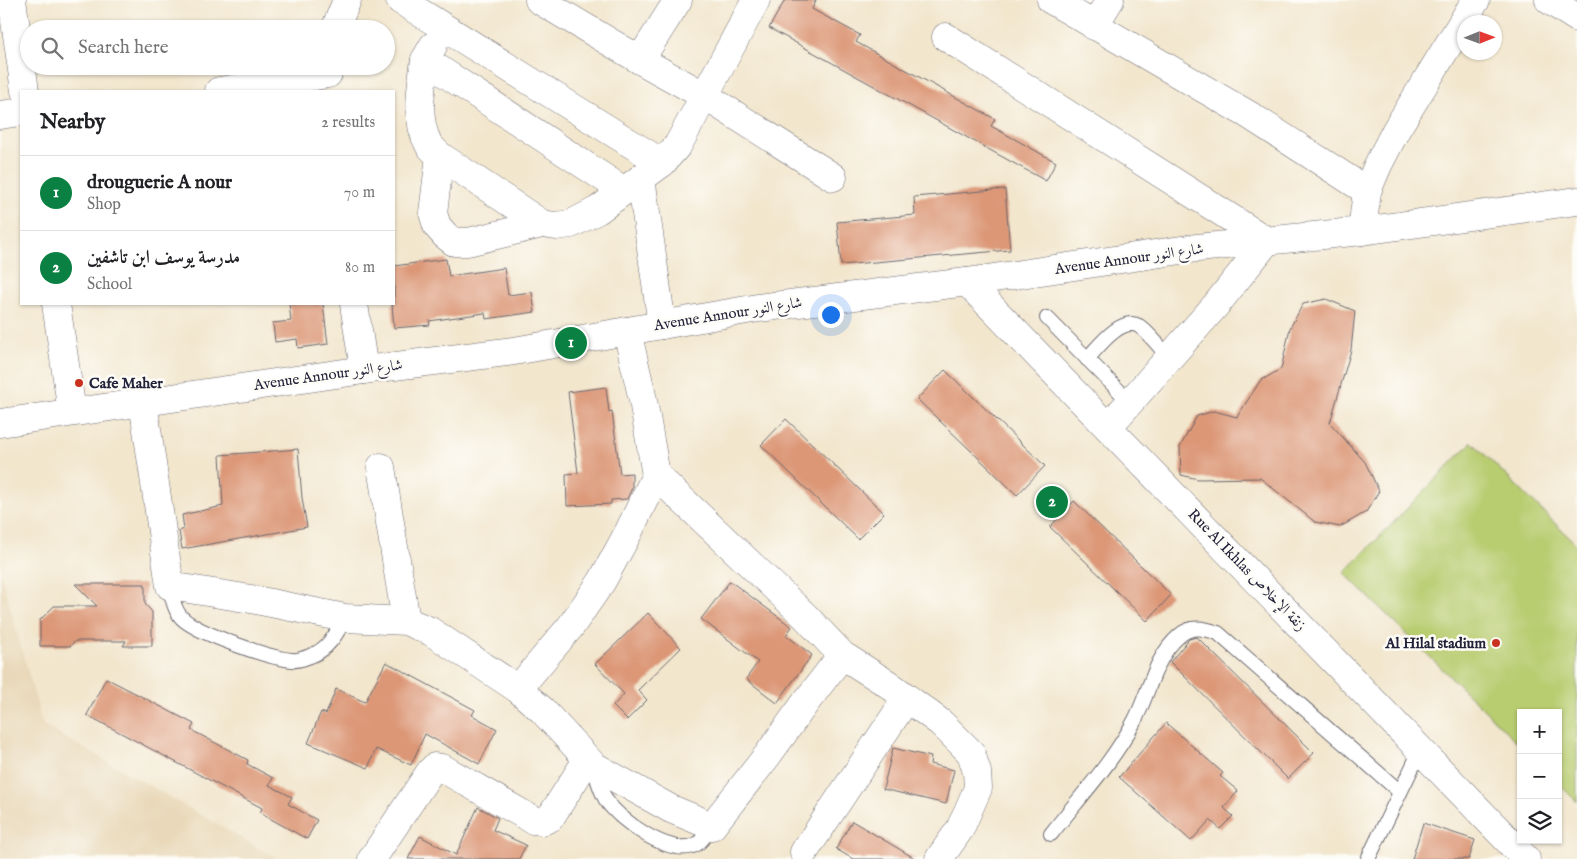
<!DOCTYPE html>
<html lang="en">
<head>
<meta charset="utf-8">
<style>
	:root { --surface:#fff; --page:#f6f6f6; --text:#202124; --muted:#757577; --line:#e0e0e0; --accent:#0b8043 }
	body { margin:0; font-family:"IM FELL English",Amiri,serif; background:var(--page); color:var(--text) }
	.controls { position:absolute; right:15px; bottom:15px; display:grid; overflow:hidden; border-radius:0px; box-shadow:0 1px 4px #0004 }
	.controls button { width:45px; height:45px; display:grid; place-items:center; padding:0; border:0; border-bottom:1px solid var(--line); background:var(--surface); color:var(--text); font:25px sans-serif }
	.compass { position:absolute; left:1457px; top:15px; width:45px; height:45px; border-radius:50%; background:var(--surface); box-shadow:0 1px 4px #0004; rotate:89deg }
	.you { position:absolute; left:830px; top:314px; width:18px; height:18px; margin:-12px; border:4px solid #fff; border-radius:50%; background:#1a73e8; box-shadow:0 0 0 8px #1a73e833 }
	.badge { display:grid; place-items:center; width:32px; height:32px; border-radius:50%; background:var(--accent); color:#fff; font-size:16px; font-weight:700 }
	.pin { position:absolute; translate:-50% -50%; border:2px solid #fff; box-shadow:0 1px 5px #0006 }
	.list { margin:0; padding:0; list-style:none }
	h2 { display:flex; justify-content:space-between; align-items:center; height:65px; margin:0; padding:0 20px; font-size:21px }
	h2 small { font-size:16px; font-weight:400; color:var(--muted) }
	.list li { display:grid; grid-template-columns:32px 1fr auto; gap:15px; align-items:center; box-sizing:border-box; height:75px; padding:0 20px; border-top:1px solid var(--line) }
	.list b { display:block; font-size:19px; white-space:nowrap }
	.list p { margin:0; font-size:16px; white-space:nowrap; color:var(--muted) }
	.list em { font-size:16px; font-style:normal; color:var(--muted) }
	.icon { flex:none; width:28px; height:28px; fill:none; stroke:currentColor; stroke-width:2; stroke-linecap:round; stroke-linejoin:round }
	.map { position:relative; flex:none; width:1577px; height:859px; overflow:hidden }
	.search { position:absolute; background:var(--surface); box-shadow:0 1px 4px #0004; left:20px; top:20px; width:375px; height:55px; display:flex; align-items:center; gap:12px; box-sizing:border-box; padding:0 18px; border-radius:28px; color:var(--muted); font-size:19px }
	.panel { position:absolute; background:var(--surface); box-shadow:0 1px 4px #0004; left:20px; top:90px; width:375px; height:215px; border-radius:0px }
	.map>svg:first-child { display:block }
	.built { fill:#e9d9ba }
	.green { fill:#b8cc6f; stroke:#6d7755 }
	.building { fill:#dc9777 }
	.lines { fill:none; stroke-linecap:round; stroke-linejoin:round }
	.service-casing { stroke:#6b676e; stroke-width:16 }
	.minor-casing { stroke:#6b676e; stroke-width:29 }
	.service { stroke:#fff; stroke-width:14 }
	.minor { stroke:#fff; stroke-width:28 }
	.poi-dot { fill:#c8321e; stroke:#fdfcf7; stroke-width:2 }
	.labels { text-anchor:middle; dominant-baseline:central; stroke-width:5; stroke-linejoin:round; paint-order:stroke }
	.street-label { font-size:15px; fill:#22223b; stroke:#fdfcf7 }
	.poi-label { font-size:15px; font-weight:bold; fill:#22223b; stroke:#fdfcf7; text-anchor:start }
</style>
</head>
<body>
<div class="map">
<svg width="1577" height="859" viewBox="0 0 1577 859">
	<rect width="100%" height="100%" fill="#fdfcf7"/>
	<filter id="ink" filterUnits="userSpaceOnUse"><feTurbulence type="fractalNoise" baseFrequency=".02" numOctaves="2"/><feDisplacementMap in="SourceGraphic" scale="10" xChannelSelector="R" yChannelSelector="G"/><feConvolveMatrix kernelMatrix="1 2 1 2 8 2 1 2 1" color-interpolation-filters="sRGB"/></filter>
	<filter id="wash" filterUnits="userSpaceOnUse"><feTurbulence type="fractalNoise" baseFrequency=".0096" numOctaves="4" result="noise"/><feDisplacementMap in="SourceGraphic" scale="20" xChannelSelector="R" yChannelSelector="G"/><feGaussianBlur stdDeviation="1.12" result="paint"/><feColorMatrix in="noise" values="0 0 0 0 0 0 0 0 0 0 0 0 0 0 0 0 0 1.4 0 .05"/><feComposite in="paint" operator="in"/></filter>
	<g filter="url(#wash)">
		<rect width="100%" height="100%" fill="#f2e6cd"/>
		<polygon class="built" points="0,571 43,725 278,859 0,859"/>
		<polygon class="green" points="1472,442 1577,545 1577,802 1558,783 1558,713 1521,713 1521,746 1344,573"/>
		<g id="blocks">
			<g class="building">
				<polygon points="785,0 816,0 812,9 860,35 856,42 995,119 991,126 1056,162 1046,181 769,28"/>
				<polygon points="1005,189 1010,250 841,265 837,222 915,215 914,197"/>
				<polygon points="446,259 449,276 504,268 508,295 532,292 535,312 486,319 485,313 429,321 430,325 394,328 392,304 394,304 394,266"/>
				<polygon points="1326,299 1355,311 1351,350 1330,423 1365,462 1379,491 1366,512 1340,527 1315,522 1260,478 1198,479 1181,475 1180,447 1197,416 1214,411 1237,417 1260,381 1281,369 1290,328 1303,304"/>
				<polygon points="289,304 323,304 328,344 298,348 297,339 275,342 273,323 291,321"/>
				<polygon points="945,370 1045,466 1017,495 917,399"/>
				<polygon points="606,387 609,412 612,411 620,474 632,473 632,488 627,499 611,500 611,504 567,506 566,474 578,473 568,392"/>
				<polygon points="786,419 884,513 858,539 761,445"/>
				<polygon points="298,449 302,498 307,527 182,549 179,531 184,529 182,515 223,506 220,455"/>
				<polygon points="1074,501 1171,595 1147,621 1050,527"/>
				<polygon points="730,581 792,627 786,635 812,655 777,703 746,679 758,662 701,619"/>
				<polygon points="75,584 145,584 145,604 152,612 152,646 123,646 126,641 75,641 70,646 40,646 40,620 54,606 97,606"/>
				<polygon points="648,613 681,648 638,690 647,700 627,720 613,706 624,694 595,664"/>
				<polygon points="1197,637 1314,753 1288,779 1170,662 1189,639"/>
				<polygon points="386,662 475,710 472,715 497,729 479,764 425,734 411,765 376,749 368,768 308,743 321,712 326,714 336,689 365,702"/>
				<polygon points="106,678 194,724 191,730 248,760 247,764 273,778 269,785 292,797 288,804 317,820 307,839 260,813 262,808 87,715"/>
				<polygon points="1166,723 1223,773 1220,776 1238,791 1224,808 1233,816 1220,829 1210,820 1191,841 1119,777"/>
				<polygon points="893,748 931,757 930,764 954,770 946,804 883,789"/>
				<polygon points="478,807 498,818 493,830 526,845 519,859 408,859 420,836 456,855"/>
				<polygon points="852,821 916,859 853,859 836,849"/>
				<polygon points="1423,823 1475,840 1469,859 1412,859"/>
			</g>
		</g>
	</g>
	<g filter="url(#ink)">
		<use href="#blocks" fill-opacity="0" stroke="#6b676e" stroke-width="1"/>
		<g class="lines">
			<g class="service-casing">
				<g id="service">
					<polyline points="1047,318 1130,402"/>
					<path d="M1087,359C1098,347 1121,316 1139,326C1147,331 1162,350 1169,357"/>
					<path d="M170,586C172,597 174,610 182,618C197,633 269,658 292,660C297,661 305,658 310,656C328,650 337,633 345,618"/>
					<path d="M594,767C597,778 600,790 606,800C619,820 672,859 697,844C703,840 707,832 712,826"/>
					<path d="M1051,834C1080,797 1113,762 1135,720C1150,691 1154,658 1179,636C1191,625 1204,628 1218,633L1400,792"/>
					<polyline points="1368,859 1421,749"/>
				</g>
			</g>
			<g class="minor-casing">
				<g id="minor">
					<polyline points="12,0 25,91"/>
					<polyline points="400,0 662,163"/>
					<polyline points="539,0 640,60 678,0"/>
					<polyline points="1051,0 1249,115 1367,191"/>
					<polyline points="1549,0 1577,18"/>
					<polyline points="1094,26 1110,0"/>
					<polyline points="335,29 347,0"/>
					<polyline points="946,37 1267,241 1216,305 1108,427"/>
					<polyline points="433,46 425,60 624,191"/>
					<path d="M425,60C421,87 415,120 429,145C432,149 437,153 440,156L542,224L556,226L571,224L598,210L662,163L678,145L756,0"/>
					<polyline points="640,60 705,96 833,177"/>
					<polyline points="219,91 328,74"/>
					<polyline points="0,115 21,112"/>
					<polyline points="440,156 433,213 437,226 445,235 454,242 468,242 542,224"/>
					<polyline points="641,178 662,325"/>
					<polyline points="1362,231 1367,191 1378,165 1396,130 1476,0"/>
					<polyline points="967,282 1526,859"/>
					<polyline points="56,304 72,412"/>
					<polyline points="354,304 364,370"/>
					<polyline points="143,402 170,586 251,599 345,618 406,621 430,631 518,689 542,710 594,766 671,809 712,826 767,756 806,702 842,655"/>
					<polyline points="0,423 364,370 514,351 758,308 967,282 1188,249 1362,231 1577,201"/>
					<polyline points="381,467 406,621"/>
					<polyline points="656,475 805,616 842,655 888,684 941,723 971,753 977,772 978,788 960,829 939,859"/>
					<polyline points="518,689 571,626 602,581 628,533 656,475 643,400 627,331"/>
					<polyline points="804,852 907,698"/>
					<polyline points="372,859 430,772 435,767 442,768 533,820 543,821 550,818 587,760"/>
				</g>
			</g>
			<use href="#service" class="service"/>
			<use href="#minor" class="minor"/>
		</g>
	</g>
	<g class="poi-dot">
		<circle cx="79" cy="383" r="5"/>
		<circle cx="1496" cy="643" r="5"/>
	</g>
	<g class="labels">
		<g class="street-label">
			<text transform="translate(1129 259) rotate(-8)">Avenue Annour شارع النور</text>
			<text transform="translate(728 314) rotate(-9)">Avenue Annour شارع النور</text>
			<text transform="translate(328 375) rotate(-8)">Avenue Annour شارع النور</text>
			<text transform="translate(1247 570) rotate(46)">Rue Al Ikhlas زنقة الإخلاص</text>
		</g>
		<g class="poi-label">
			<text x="89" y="383">Cafe Maher</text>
			<text x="1486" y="643" text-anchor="end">Al Hilal stadium</text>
		</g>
	</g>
</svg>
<div class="controls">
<button>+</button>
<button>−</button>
<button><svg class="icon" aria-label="layers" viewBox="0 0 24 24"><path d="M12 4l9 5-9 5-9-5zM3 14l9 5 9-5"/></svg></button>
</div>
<svg class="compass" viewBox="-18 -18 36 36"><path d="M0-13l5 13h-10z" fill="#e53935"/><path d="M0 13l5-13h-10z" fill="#757577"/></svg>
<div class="you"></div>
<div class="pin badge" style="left:571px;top:343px">1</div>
<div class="pin badge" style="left:1052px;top:502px">2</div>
<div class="search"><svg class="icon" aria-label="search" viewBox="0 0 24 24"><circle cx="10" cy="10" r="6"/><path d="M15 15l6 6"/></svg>Search here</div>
<section class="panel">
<h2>Nearby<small>2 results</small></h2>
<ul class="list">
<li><span class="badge">1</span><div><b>drouguerie A nour</b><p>Shop</p></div><em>70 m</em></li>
<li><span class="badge">2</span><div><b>مدرسة يوسف ابن تاشفين</b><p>School</p></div><em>80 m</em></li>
</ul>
</section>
</div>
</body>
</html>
